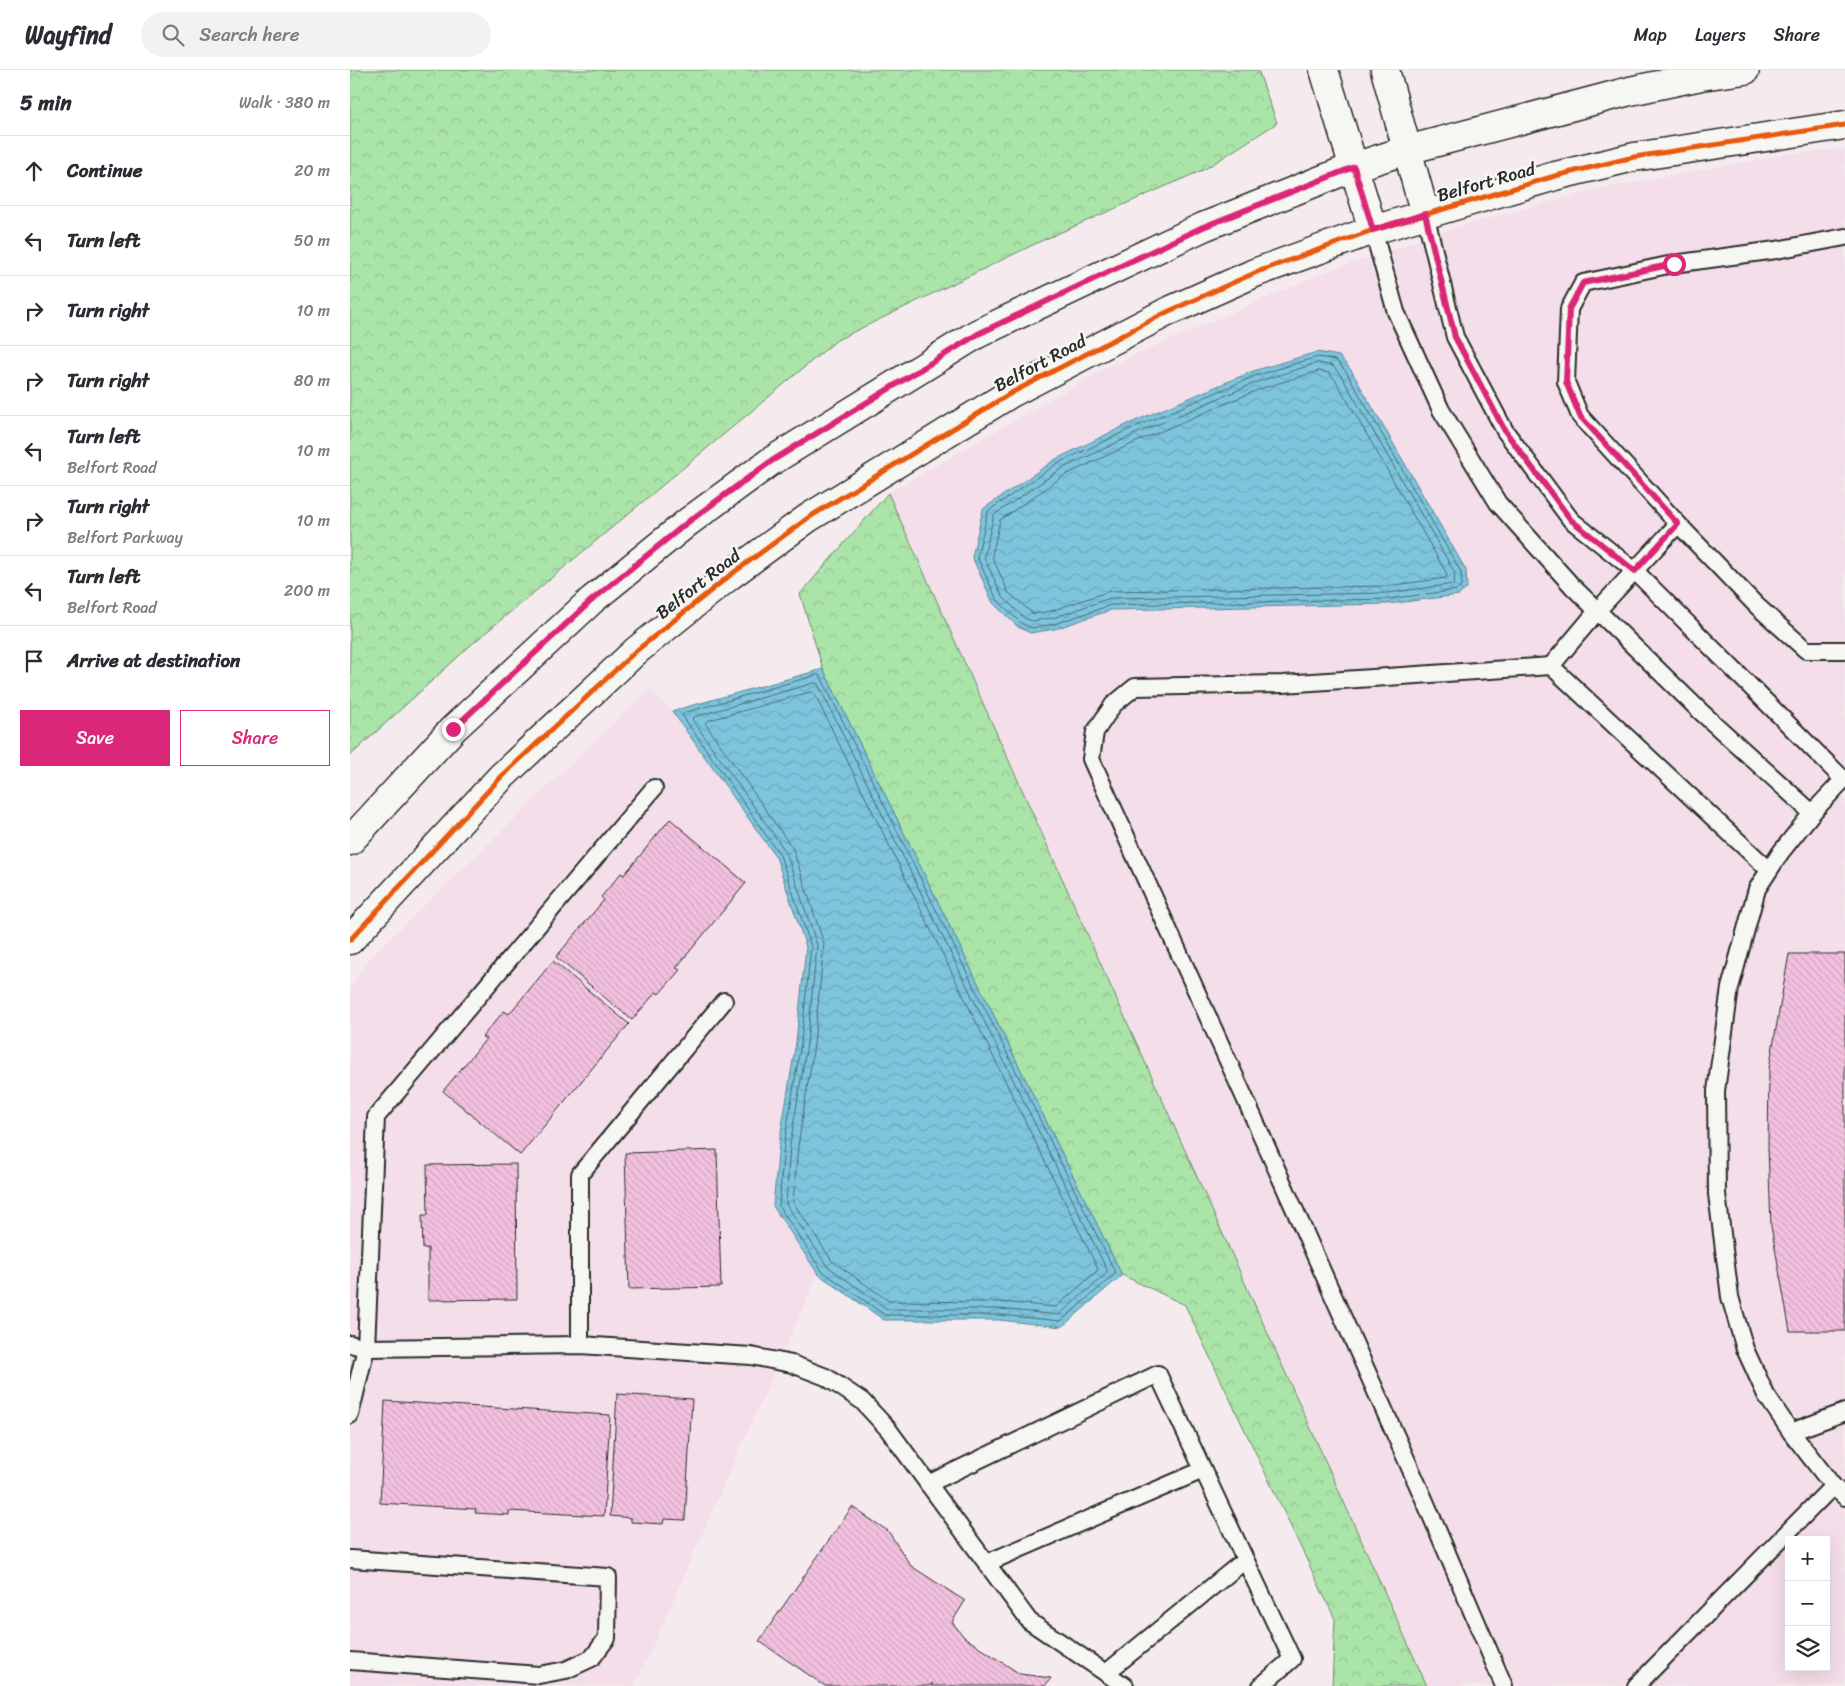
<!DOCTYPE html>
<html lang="en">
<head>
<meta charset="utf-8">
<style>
	:root { --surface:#fff; --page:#f2f2f3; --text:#2b2b33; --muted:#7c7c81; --line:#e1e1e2; --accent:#db2777 }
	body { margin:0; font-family:Sriracha,sans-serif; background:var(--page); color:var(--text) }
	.controls { position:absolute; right:15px; bottom:15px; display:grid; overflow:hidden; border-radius:0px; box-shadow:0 5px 20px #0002 }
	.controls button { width:45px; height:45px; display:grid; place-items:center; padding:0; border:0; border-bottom:1px solid var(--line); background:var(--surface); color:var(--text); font:25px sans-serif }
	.stop { position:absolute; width:15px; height:15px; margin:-11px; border:4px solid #db2777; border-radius:50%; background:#fff }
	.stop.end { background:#db2777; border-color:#fff; box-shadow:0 1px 5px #0008 }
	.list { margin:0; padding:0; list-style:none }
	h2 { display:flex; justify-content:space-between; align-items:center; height:65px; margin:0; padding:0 20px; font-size:21px }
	h2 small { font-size:16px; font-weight:400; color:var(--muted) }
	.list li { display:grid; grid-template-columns:32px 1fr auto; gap:15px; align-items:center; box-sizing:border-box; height:70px; padding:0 20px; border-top:1px solid var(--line) }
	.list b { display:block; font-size:19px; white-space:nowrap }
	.list p { margin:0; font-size:16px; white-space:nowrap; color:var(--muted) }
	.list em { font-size:16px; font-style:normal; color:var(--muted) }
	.actions { display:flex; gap:10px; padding:15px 20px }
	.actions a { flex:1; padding:11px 0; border:1px solid var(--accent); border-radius:0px; text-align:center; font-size:18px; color:var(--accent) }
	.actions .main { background:var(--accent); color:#fff }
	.icon { flex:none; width:28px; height:28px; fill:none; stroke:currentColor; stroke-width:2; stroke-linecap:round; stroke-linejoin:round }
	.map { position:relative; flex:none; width:1495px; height:1616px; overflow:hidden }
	header { display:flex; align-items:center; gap:30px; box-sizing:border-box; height:70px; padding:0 25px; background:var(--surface); border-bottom:1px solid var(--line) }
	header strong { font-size:24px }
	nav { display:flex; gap:28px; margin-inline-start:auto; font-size:18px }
	.search { width:350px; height:45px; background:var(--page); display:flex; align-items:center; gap:12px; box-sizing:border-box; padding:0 18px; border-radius:28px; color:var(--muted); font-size:19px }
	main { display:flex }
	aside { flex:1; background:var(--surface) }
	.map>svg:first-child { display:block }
	.built { fill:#f4deea; fill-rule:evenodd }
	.forest { fill:url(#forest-crowns); stroke:#6a886a }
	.water { fill:url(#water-waves); stroke:#5c8796 }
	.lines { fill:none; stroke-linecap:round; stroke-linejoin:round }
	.shore { stroke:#4c6972; stroke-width:1 }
	.building { fill:url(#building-back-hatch); stroke:#2b2b2b }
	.service-casing { stroke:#2b2b2b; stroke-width:20 }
	.minor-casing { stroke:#2b2b2b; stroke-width:31 }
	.tertiary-casing { stroke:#2b2b2b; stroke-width:31 }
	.service { stroke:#f6f6f2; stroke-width:16 }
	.minor { stroke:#f6f6f2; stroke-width:28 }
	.tertiary { stroke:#f6f6f2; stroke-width:28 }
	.cycleway-casing { stroke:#f6f6f2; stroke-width:8 }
	.cycleway { stroke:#e8590c; stroke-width:5 }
	.route { stroke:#db2777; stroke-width:6 }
	.labels { text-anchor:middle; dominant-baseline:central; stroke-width:5; stroke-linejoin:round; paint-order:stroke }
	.street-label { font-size:18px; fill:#2b2b2b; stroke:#f6f6f2 }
</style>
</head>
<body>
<header>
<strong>Wayfind</strong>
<div class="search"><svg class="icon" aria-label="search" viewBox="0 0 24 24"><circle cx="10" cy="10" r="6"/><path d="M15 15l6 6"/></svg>Search here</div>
<nav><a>Map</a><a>Layers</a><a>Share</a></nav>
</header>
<main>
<aside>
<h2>5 min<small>Walk · 380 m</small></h2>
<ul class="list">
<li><svg class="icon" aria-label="ahead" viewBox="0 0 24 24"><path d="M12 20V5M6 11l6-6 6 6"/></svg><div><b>Continue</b></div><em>20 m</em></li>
<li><svg class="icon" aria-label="left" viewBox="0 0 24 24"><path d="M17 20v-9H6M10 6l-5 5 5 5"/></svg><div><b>Turn left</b></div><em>50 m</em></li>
<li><svg class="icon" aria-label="right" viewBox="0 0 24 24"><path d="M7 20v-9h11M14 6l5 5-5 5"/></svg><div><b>Turn right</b></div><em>10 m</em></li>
<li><svg class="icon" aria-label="right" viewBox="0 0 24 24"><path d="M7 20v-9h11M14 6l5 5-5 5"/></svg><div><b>Turn right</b></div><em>80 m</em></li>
<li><svg class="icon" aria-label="left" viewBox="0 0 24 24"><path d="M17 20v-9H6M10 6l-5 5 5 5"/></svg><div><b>Turn left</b><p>Belfort Road</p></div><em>10 m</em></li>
<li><svg class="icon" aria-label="right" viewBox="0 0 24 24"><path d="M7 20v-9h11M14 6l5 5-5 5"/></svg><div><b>Turn right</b><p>Belfort Parkway</p></div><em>10 m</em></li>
<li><svg class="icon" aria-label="left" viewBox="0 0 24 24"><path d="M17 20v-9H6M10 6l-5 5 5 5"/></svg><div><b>Turn left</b><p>Belfort Road</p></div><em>200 m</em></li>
<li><svg class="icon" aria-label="arrive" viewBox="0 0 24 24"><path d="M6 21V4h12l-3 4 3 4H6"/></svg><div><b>Arrive at destination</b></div></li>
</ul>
<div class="actions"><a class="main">Save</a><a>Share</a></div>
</aside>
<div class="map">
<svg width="1495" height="1616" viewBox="0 0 1495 1616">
	<defs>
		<pattern id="forest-crowns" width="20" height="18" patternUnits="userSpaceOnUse" patternTransform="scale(1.25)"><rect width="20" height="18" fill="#aae4a9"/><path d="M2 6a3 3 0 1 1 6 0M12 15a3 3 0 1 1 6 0" fill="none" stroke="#92c492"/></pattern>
		<pattern id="water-waves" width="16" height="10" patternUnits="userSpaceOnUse" patternTransform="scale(1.25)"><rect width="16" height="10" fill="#7dc5dd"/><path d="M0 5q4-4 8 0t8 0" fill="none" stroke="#6ca9be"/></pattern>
		<pattern id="building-back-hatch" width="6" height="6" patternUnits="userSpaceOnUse" patternTransform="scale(1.25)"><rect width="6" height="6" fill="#f3c1e0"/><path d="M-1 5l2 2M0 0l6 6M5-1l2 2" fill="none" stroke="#d0a6c0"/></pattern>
	</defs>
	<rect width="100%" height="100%" fill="#f5ebee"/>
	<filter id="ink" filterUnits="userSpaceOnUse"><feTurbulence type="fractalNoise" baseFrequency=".02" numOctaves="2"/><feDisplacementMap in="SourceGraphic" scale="10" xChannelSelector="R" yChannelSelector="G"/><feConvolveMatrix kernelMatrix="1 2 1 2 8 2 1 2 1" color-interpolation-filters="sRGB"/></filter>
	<g filter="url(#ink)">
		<g class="built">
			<path d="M1495,79V1616H1077L538,423L755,298L977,201L1120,153L1253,118L1443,83ZM1001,300L1116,500L1117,518L1038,534L761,540L705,559ZM1439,1470H1476V1597H1439Z"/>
			<polygon points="299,619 322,641 426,787 456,877 446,972 429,1074 423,1136 468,1204 285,1616 0,1616 0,918 21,887"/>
		</g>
		<g class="forest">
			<polygon points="0,0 908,0 927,53 855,99 691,171 487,270 122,574 0,686"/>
			<polygon points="538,423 1077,1616 982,1616 985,1549 835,1235 772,1205 473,599 450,524"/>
		</g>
		<g class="water">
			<polygon points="967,282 989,286 1001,300 1116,500 1117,518 1109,525 1038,534 761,540 705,559 680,563 668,557 643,533 622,487 633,439 706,389 778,354 903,301"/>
			<polygon points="473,599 772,1205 712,1257 649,1250 534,1250 468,1204 423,1136 429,1074 446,972 456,877 426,787 322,641"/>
		</g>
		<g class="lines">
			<g class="shore">
				<polygon points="968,287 986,290 997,303 1111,502 1112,516 1107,520 1038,529 761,535 704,554 681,558 671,553 647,530 627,487 638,441 708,393 780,359 905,306"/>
				<polygon points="968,293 983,296 992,307 1105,503 1104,514 1037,523 760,528 703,548 682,551 674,548 652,526 634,487 644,445 711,399 783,365 907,312"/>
				<polygon points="969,301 979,303 986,311 1097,504 1096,508 1037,516 760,521 701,541 683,544 658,522 642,486 650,450 715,405 786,372 910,319"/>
				<polygon points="468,605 471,607 765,1202 764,1205 711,1251 650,1245 535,1245 472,1201 429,1136 434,1075 451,973 461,876 430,785 332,645 334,643"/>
				<polygon points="465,613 468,614 757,1200 757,1203 709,1245 650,1239 537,1239 477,1196 436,1134 440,1075 457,974 467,875 436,782 342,649 344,647"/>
				<polygon points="461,622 464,623 748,1199 747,1201 706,1237 650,1232 539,1231 482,1191 443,1132 448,1076 464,975 474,874 443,779 355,653 357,651"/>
			</g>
		</g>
		<g class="building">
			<polygon points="320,749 396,813 326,898 330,900 309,924 306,922 282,950 206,887 254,830 251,827 271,803 274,805"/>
			<polygon points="1439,884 1495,884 1495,1261 1440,1261 1421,1156 1418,1077 1419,999"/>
			<polygon points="203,891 279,954 170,1085 93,1021 136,969 132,967 154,941 159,944"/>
			<polygon points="367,1080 371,1217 279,1219 275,1083"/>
			<polygon points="166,1094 167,1229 78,1230 78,1178 73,1179 72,1145 78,1145 77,1095"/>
			<polygon points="267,1324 342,1329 335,1450 314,1449 313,1454 281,1452 281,1448 260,1446"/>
			<polygon points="35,1331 260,1345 254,1446 159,1441 159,1445 125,1443 126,1439 30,1433"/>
			<polygon points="502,1437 538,1461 561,1496 615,1531 602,1552 614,1567 670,1604 701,1608 695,1616 581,1616 583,1613 579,1616 475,1616 409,1571"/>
		</g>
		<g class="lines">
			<g class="service-casing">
				<g id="service">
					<polyline points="1075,144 1105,267 1155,361 1221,450 1285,501 1493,709"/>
					<polyline points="1023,160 1046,242 1091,340 1148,433 1223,517 1349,640 1462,743"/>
					<polyline points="1495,167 1426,180 1323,194 1233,213 1219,239 1216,312 1230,346 1328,454 1407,536 1456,580 1495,580"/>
					<polyline points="1201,596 1248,540 1328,454"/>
					<polyline points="1495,708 1462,743 1431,782 1407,819 1380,918 1366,1021 1367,1124 1380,1227 1395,1279 1416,1325 1441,1362 1483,1416 1495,1427"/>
					<polyline points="0,1274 16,1278 230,1275 401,1286 442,1294 476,1307 512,1331 538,1359 679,1551 775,1616"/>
					<polyline points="230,1275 230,1104 374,931"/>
					<polyline points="0,1345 16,1278 26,1047 304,718"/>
					<polyline points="1441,1362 1495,1342"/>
					<polyline points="578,1414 808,1304 942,1589 911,1616"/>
					<polyline points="0,1489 258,1507 257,1568 242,1588 216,1600 189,1605 0,1591"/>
					<polyline points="637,1493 853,1400"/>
					<polyline points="756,1603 895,1490"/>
					<polyline points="1154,1616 1074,1429 893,1024 741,689 745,662 763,635 785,617 933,614 1201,596 1419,800"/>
					<polyline points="1286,1616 1483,1416"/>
				</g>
			</g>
			<g class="minor-casing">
				<g id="minor">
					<polyline points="974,0 1023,160"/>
					<polyline points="1035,0 1075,144"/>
				</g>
			</g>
			<g class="tertiary-casing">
				<g id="tertiary">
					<polyline points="0,771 103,659 242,530 338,452 420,392 627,264 853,157 1004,97 1057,80 1280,21 1351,6 1395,0"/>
					<polyline points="0,870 151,707 286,581 379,506 458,448 661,323 817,242 907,202 1023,160 1205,106 1284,87 1495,55"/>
				</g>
			</g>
			<use href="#service" class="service"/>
			<use href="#minor" class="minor"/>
			<use href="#tertiary" class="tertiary"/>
			<g class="cycleway-casing">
				<polyline id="cycleway" points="0,870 151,707 286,581 379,506 458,448 661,323 817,242 907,202 1023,160 1205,106 1284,87 1495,55"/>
			</g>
			<use href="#cycleway" class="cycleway"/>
		</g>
	</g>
	<g class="lines" filter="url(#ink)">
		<polyline class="route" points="103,659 242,530 338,452 420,392 628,264 853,157 1004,97 1023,160 1075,144 1105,267 1155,361 1221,450 1285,501 1328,454 1230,346 1216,312 1219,239 1233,213 1324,194"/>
	</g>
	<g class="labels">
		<g class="street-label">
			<text transform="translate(1136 112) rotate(-16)">Belfort Road</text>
			<text transform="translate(690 293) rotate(-28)">Belfort Road</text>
			<text transform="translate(348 514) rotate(-38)">Belfort Road</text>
		</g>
	</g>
</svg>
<div class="controls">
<button>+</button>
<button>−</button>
<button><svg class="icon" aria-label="layers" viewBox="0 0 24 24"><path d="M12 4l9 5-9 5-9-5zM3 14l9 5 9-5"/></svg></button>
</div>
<div class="stop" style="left:1324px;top:194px"></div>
<div class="stop end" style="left:103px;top:659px"></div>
</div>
</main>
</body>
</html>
